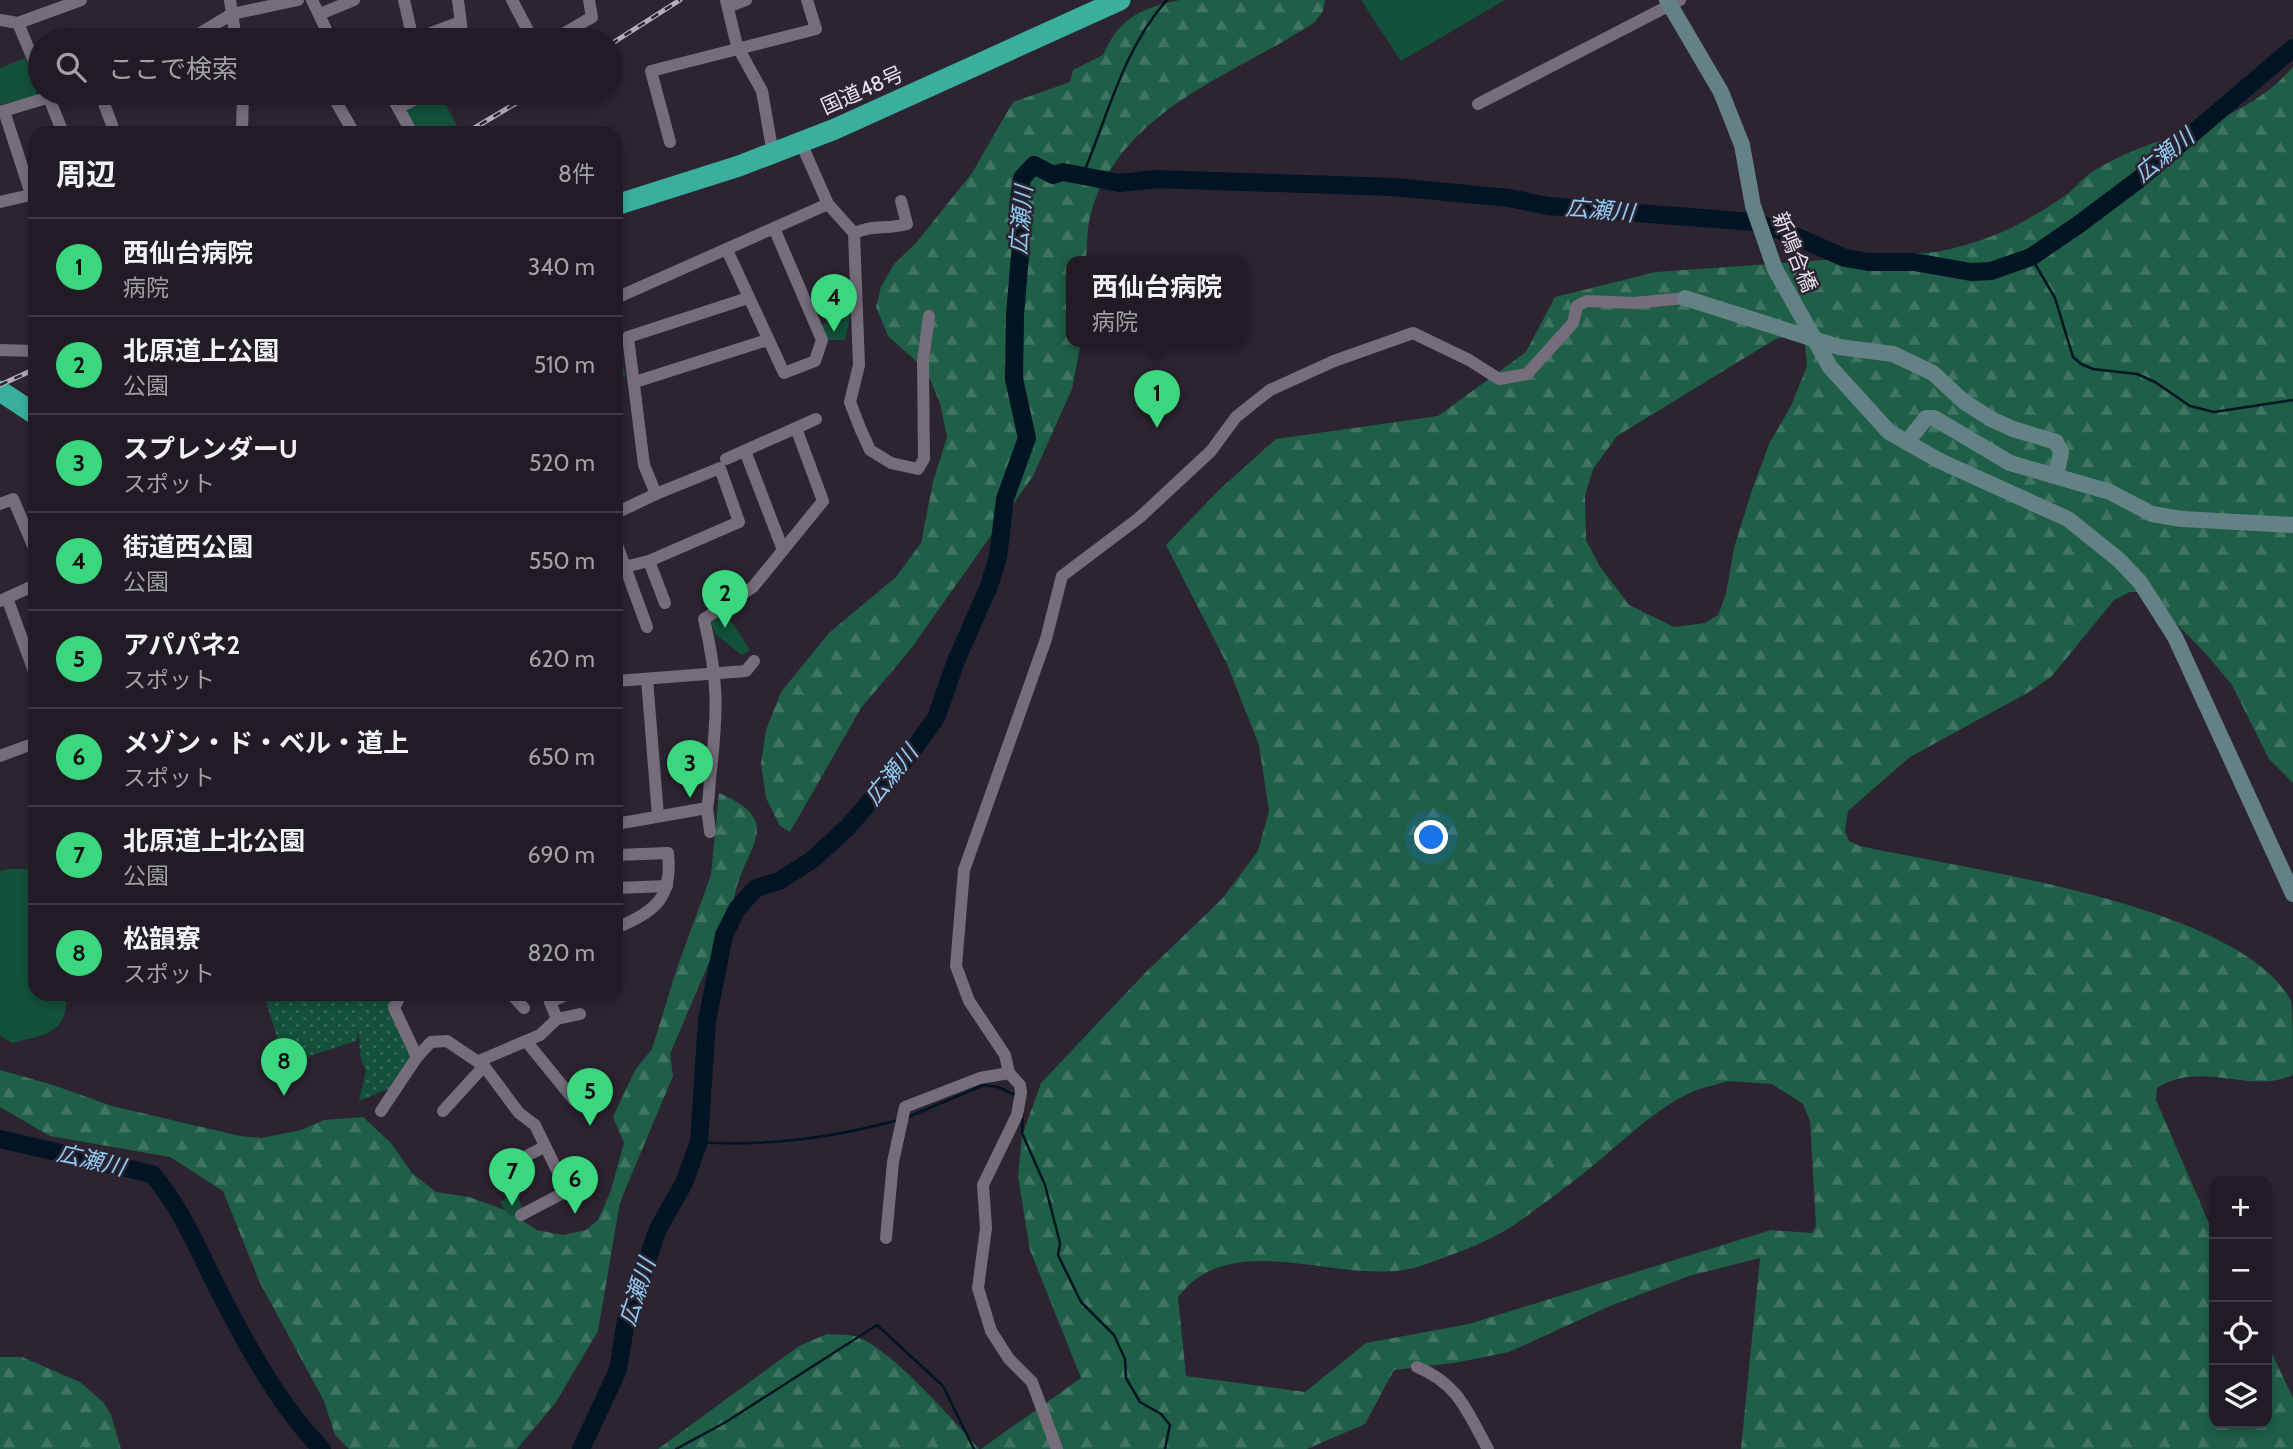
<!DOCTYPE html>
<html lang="ja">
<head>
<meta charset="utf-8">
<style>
	:root { --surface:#211b25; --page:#29242d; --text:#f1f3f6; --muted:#a2a1a7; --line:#3e3942; --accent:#3ad77f }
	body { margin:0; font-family:Cabin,"Noto Sans JP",sans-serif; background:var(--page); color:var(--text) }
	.controls { position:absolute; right:21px; bottom:21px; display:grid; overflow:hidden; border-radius:14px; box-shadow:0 4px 10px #0003 }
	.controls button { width:63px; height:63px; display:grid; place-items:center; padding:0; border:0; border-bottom:2px solid var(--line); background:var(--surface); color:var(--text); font:35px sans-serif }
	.you { position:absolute; left:1432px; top:838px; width:24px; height:24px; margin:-18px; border:5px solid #fff; border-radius:50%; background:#1a73e8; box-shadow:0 0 0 10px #1a73e833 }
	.badge { display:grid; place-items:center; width:46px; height:46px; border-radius:50%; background:var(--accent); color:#111; font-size:23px; font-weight:700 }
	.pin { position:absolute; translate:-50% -58px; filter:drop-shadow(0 2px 4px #0008) }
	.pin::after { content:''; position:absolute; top:37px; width:24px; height:21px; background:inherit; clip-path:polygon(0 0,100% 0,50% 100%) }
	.popup { position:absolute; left:1066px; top:256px; width:182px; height:91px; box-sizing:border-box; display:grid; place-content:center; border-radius:14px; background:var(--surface); filter:drop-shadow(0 2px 5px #0005); font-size:23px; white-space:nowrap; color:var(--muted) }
	.popup b { font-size:26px; color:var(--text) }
	.popup::after { content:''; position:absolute; left:50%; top:100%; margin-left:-14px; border:14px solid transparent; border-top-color:var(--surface) }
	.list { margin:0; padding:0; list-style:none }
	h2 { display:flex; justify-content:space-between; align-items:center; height:91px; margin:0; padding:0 28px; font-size:30px }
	h2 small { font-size:23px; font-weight:400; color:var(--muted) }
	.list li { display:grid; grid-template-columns:46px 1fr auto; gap:21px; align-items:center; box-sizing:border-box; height:98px; padding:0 28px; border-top:2px solid var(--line) }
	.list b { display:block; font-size:26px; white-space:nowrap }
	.list p { margin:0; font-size:23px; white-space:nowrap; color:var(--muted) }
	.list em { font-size:23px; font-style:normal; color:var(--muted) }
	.icon { flex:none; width:38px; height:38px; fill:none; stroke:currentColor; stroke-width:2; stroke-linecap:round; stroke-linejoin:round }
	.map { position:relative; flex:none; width:2293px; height:1449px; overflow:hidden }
	.search { position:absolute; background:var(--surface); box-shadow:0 4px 10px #0003; left:28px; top:28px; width:595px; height:77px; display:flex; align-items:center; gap:18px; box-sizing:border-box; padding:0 24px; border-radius:38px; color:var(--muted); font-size:26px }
	.panel { position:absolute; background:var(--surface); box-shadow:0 4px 10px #0003; left:28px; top:126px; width:595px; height:875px; border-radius:21px }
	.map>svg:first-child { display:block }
	.grass { fill:url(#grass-dots) }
	.forest { fill:url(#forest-firs); fill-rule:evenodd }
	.green { fill:#13513b }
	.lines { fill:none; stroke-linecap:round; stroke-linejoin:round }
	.stream { stroke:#001423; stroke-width:2.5 }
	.river { stroke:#001423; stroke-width:18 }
	.street { stroke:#766d7c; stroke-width:12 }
	.secondary { stroke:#648186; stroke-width:16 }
	.highway { stroke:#3aaf9e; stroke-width:21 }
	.rail-casing { stroke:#b2adb7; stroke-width:5 }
	.rail { stroke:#2c2431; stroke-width:2.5; stroke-dasharray:8; stroke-linecap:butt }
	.labels { text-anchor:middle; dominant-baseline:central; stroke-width:5; stroke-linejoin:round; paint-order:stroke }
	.street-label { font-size:21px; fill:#e7e3eb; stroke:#2c2431 }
	.water-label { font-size:23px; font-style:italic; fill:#8fcaf3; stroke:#2c2431 }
</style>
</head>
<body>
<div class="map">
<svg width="2293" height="1449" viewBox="0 0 2293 1449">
	<defs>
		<pattern id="grass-dots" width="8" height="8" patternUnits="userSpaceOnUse" patternTransform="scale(1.75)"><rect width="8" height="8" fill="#13513b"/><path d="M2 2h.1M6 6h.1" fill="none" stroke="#356a58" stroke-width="1.8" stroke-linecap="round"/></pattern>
		<pattern id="forest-firs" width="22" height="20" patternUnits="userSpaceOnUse" patternTransform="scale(1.75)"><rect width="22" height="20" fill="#1f5e47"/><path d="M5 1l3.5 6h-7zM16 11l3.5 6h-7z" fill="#407562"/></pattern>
	</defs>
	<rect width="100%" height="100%" fill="#2c2431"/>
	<polygon class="grass" points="292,994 400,994 393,1017 412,1058 393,1087 359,1101 366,1071 360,1056 359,1031 356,1041 285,1064 266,1001"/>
	<g class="forest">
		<path d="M1180,0H1325L1323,11L1315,22C1235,75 1131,105 1094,203C1087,221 1087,242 1086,262H1071V342H1081L1072,389L1033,476L910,650L861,708L790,832L780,826L766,798L761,763L766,730L781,692L829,633L896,577L921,543L933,482L947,437L940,403L926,370L888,336L876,307L881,287L894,264L916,243L972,173L1013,102L1070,82L1073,70L1103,55C1120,17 1141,8 1180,0Z"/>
		<path d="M2293,67V783L2269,759L2232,685L2207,655L2156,603L2138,592H2130L2114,600L2052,676L2029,692L1910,757L1848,811L1845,831L1849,841L1860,846C1964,869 2240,904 2291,1001C2293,1014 2293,1059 2293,1075C2249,1095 2203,1059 2157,1088L2156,1100L2214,1235V1423H2267V1343L2293,1398V1449H1741L1760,1258L1689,1276L1610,1306L1509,1352L1454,1363L1394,1370L1365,1424L1307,1449H981L1081,1378L1030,1250L1018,1177L1022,1136L1041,1083L1147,971L1222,899L1258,851L1269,811L1259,745L1227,664L1166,545L1220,489L1276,439L1438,416L1526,352L1555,297L1656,272L1937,252C1989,241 2019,227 2063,197C2074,190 2081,179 2092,172C2160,129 2235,132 2293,67ZM1794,332L1804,334L1807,366L1791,406L1769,444L1751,493L1734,548L1726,594L1718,615L1705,623L1674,627L1629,605L1599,565L1586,540L1585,496L1593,469L1617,436L1774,340ZM1728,1081L1772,1084L1803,1104L1810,1121L1816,1226L1812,1233L1771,1230L1469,1324L1366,1343L1305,1392L1186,1376L1178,1297C1234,1223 1347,1290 1421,1266C1451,1255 1487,1243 1514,1225C1545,1203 1578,1179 1607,1154C1634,1131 1659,1107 1692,1092C1703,1087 1716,1085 1728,1081Z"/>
		<path d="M719,793C792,824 738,850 733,906L670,1054L673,1076L620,1202L598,1331L556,1402L517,1449H349L335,1435L324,1401L260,1283L223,1191L170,1157L50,1136L0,1107V1070L53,1085L112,1106L240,1136L262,1138L301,1130L324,1120L363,1117L391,1143L412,1173L436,1192L469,1197L508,1211L537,1230L563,1235L586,1230L598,1220L610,1193L624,1143L613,1117L635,1070L652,1049L677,968L711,875Z"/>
		<path d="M827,1334C836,1335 846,1334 854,1336C887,1344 955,1422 979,1449H658L799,1346Z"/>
		<polygon points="0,1357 22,1357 80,1382 104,1403 111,1415 121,1449 0,1449"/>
	</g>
	<g class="green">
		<polygon points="1361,0 1505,0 1401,61"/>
		<polygon points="25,58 38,87 36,96 0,105 0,68"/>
		<polygon points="439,93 459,129 453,133 415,133 405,108"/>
		<polygon points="851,314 845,340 825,340 820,325"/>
		<polygon points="616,336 626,376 616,378"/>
		<polygon points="725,612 750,650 742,655 715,634 711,622"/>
		<path d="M8,869H28L35,890V994H66C69,1034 44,1035 12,1043L0,1036V871Z"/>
		<polygon points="517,1193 523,1211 510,1217 500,1202"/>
	</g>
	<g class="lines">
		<g class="stream">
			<path d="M1082,177C1107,118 1123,49 1167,0"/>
			<polyline points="2031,257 2055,298 2073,357 2081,364 2093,369 2137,374 2155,382 2190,406 2214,412 2293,400"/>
			<polyline points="1023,1114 1022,1133 1045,1185 1060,1243 1058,1255 1081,1302 1114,1335 1125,1359 1126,1378 1140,1402 1161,1414 1170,1425 1165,1449"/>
			<polyline points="908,1117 984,1085 998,1087 1015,1095"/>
			<path d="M699,1142C768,1147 832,1138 898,1120"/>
			<polyline points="676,1449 726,1422 877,1325 943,1386 974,1449"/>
		</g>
		<g class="river">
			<path d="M0,1139L152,1174C179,1205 196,1245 214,1281C242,1337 278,1405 322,1449"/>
			<polyline points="581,1449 618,1370 626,1320 658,1229 684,1183 699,1142 707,1021 724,935 737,909 756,888 779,881 812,860 848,827 907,758 936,718 956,661 989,586 998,557 1005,499 1027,438 1014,379 1015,315 1021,244 1018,207 1022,178 1034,165 1053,175 1063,172 1119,183 1157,179 1394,187 1509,198 1548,206 1753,222 1788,233 1845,258 1868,262 1914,262 1971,272 1991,271 2031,257 2078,225 2138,180 2293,48"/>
		</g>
		<g class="street">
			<polyline points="230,0 236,40"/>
			<polyline points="312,0 331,40"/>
			<polyline points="404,0 413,40"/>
			<polyline points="458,0 463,40"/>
			<polyline points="512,0 533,40"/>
			<polyline points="726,0 737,46 762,91 773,154"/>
			<polyline points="728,7 746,0"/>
			<polyline points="320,14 354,0"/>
			<polyline points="0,20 18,23 81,0"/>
			<polyline points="18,23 40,76"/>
			<polyline points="189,40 232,14 298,0"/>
			<polyline points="412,40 460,22"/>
			<polyline points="553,40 592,17 589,0"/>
			<polyline points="47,93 63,133"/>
			<polyline points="100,93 115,133"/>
			<polyline points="331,93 354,133"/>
			<polyline points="390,93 412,133"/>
			<polyline points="1478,104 1680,0"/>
			<polyline points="398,108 428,93"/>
			<polyline points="4,111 31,194"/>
			<polyline points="0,112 63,93"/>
			<polyline points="242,133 243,93"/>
			<polyline points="670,142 651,71 816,29 807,0"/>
			<polyline points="801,143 828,204 854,233 859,365 850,402 860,428 870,450 891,463 918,469 924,459 923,361 929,316"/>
			<polyline points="0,202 35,194"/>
			<path d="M854,233C876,224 885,230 907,224L901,201"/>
			<polyline points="727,250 784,373 815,361 822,340 774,228"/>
			<polyline points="616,298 828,204"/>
			<polyline points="0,350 35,351"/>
			<polyline points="635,382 767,340"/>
			<polyline points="796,428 816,419"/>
			<polyline points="745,451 783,550"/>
			<polyline points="0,504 13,499 35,550"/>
			<polyline points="616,513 656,494"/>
			<polyline points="616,542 647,627"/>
			<polyline points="649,561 665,603"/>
			<polyline points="616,569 649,561 739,522 720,468 656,494 644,465 628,337 748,298"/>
			<polyline points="7,598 35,674"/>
			<polyline points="0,601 35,585"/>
			<polyline points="647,679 658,816"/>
			<polyline points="616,681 746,671 754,661"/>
			<polyline points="0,756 35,743"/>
			<polyline points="707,808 710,832"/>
			<path d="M616,824L707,808C710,795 709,782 711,770C718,709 718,678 704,619L753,587L823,501L796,428L726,459"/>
			<path d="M616,855L668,853C673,899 655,911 616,928"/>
			<polyline points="616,888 667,886"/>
			<polyline points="401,994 394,1008 417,1057"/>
			<polyline points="511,994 524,1008"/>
			<polyline points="557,1019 550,1002 568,994"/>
			<polyline points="526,1041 574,1100"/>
			<polyline points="479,1061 540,1035 557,1019 580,1014"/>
			<polyline points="381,1111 417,1057 431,1042 447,1041 484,1066 519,1113 535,1125 567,1191 521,1215"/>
			<polyline points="443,1111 484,1066"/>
			<polyline points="507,1166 544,1147"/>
			<polyline points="886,1238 893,1162 905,1107 980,1078 1009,1073"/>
			<path d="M1417,1367C1459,1384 1467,1412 1488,1449"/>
			<polyline points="1057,1449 1032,1382 1009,1359 991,1331 978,1288 986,1228 983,1185 1017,1115 1021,1093 1020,1085 1009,1073 1005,1055 969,1001 956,966 964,870 1046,639 1062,576 1139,518 1211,451 1236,417 1270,390 1334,361 1413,333 1469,360 1499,379 1527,374 1573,323 1577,306 1587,301 1634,303 1685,298"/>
		</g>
		<g class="secondary">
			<polyline points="1667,0 1721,92 1742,145 1753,206 1775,269 1830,367 1889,432 1940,461 2068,519 2119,560 2140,582 2175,637 2293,894"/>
			<polyline points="1685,298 1839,347 1893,354 1933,373 1963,401 1991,419 2013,429 2056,442 2061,452 2056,476"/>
			<polyline points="1907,442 1926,418 1934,418 2010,463 2110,492 2152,514 2182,519 2293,525"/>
		</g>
		<g class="highway">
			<polyline points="616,205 739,166 835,129 1120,0"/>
			<polyline points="0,391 35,414"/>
		</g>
		<g class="rail-casing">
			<g id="rail">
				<polyline points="611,44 680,0"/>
				<polyline points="466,133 533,93"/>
				<polyline points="0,385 35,369"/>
			</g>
		</g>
		<use href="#rail" class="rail"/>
	</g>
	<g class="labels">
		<g class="street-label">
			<text transform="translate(862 90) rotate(-24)">国道48号</text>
			<text transform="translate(1795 252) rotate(68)">新鳴合橋</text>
		</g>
		<g class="water-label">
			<text transform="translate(2164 155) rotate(-39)">広瀬川</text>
			<text transform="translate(1600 210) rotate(5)">広瀬川</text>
			<text transform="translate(1021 220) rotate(-85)">広瀬川</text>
			<text transform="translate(891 775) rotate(-51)">広瀬川</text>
			<text transform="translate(91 1160) rotate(13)">広瀬川</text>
			<text transform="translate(637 1292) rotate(-72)">広瀬川</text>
		</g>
	</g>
</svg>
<div class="controls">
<button>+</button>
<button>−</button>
<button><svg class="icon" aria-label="locate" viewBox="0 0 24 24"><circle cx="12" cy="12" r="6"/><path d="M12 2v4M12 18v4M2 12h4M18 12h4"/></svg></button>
<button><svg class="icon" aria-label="layers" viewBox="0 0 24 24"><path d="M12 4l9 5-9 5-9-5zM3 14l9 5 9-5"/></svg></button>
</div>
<div class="you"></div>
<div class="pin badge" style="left:1157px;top:428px">1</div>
<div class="popup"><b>西仙台病院</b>病院</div>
<div class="pin badge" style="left:725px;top:628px">2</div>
<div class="pin badge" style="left:690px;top:798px">3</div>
<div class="pin badge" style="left:834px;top:332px">4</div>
<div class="pin badge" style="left:590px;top:1126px">5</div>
<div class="pin badge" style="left:575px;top:1214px">6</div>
<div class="pin badge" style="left:512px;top:1206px">7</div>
<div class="pin badge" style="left:284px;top:1096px">8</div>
<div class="search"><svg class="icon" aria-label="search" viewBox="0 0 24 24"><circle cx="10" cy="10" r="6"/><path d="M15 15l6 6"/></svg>ここで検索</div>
<section class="panel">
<h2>周辺<small>8件</small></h2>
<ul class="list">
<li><span class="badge">1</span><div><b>西仙台病院</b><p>病院</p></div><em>340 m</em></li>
<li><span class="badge">2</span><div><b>北原道上公園</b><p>公園</p></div><em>510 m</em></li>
<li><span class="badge">3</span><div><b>スプレンダーU</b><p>スポット</p></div><em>520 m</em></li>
<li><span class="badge">4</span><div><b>街道西公園</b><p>公園</p></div><em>550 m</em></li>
<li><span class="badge">5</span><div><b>アパパネ2</b><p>スポット</p></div><em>620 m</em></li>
<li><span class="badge">6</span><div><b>メゾン・ド・ベル・道上</b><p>スポット</p></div><em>650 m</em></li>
<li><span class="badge">7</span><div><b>北原道上北公園</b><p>公園</p></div><em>690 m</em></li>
<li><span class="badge">8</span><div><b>松韻寮</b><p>スポット</p></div><em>820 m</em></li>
</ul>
</section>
</div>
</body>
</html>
